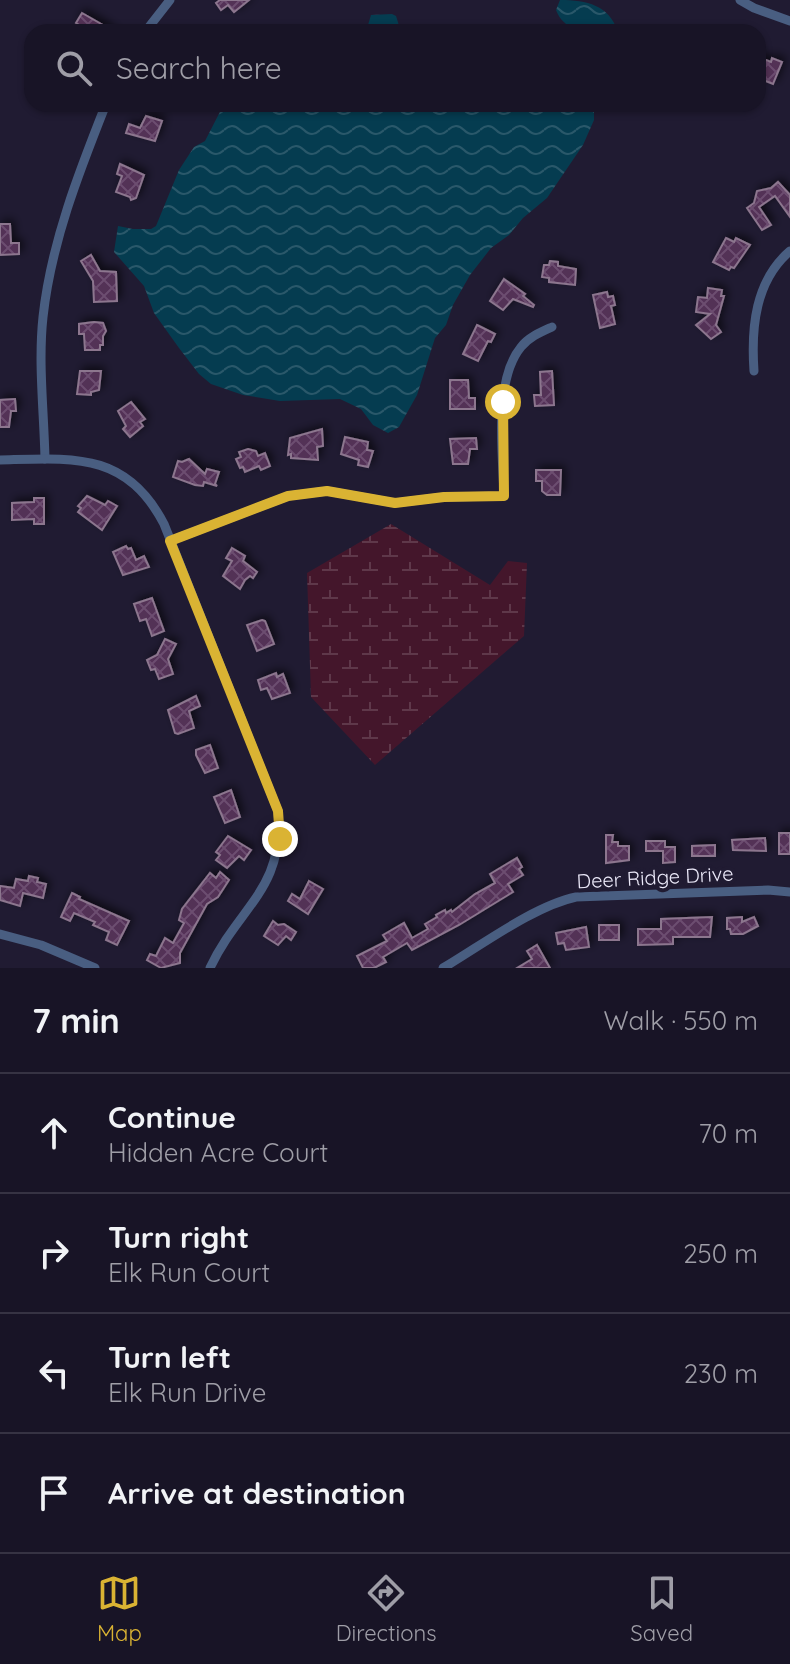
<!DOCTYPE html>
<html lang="en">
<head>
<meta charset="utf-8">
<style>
	:root { --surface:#181426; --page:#211d2e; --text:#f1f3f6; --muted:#9f9ea7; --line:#363343; --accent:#dab333 }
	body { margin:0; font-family:Quicksand,sans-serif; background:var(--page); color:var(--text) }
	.stop { position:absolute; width:24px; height:24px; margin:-18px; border:6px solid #dab333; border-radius:50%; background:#fff }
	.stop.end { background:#dab333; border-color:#fff; box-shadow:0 2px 8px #0008 }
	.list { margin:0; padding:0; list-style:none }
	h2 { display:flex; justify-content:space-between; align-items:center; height:104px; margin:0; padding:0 32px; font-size:34px }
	h2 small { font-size:26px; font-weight:400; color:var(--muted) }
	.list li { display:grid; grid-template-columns:52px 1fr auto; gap:24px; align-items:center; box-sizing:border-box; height:120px; padding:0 32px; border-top:2px solid var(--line) }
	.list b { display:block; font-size:30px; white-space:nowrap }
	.list p { margin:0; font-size:26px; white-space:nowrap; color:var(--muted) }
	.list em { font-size:26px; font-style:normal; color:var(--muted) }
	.icon { flex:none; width:44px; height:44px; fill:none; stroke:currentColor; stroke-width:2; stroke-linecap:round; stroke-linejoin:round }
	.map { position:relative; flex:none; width:790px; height:968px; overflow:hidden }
	.search { position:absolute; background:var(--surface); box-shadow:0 2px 6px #0004; left:24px; right:24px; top:24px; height:88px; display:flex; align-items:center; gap:20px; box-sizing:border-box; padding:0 28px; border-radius:24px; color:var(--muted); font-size:30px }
	.sheet { height:584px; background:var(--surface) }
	nav { display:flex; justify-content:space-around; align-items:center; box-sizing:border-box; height:112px; border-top:2px solid var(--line); background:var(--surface); font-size:22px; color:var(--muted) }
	nav a { display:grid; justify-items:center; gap:4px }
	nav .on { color:var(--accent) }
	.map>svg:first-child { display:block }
	.wetland { fill:url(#wetland-marsh) }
	.water { fill:url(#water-waves) }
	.building { fill:url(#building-cross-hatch); stroke:#8c768e; stroke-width:2; filter:url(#shadow) }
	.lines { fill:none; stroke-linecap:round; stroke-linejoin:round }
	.minor { stroke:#495e81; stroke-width:9 }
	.route { stroke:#dab333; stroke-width:10 }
	.labels { text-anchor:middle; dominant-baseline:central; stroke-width:8; stroke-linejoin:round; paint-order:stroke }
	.street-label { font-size:20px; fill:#ebe9f9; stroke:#201b32 }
</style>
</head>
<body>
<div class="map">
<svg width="790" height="968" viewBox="0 0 790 968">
	<defs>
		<pattern id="wetland-marsh" width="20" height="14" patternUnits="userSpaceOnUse" patternTransform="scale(2)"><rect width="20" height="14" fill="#44162b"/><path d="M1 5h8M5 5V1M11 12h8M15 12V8" fill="none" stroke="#5f384a"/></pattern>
		<pattern id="water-waves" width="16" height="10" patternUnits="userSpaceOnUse" patternTransform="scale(2)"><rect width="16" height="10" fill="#053c50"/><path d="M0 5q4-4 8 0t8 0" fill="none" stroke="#2a586a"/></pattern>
		<pattern id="building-cross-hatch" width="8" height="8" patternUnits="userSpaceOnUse" patternTransform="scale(2)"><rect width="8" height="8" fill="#533057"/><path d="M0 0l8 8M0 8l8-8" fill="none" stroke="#6c4e70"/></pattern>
		<filter id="shadow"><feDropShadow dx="3.5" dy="-3.5" stdDeviation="4" flood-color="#0009"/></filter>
	</defs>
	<rect width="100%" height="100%" fill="#201b32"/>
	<polygon class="wetland" points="391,524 490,585 508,561 527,563 524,636 375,765 311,697 307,573"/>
	<g class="water">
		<path d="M560,0C587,0 609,5 618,32C595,32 566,36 556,10Z"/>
		<polygon points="392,14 396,16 401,32 366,32 371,15"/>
		<polygon points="224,104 594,104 594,120 583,145 547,198 523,218 509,235 491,248 470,275 453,305 446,325 435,338 417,395 399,427 388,433 373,425 361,409 340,399 280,401 243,395 211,384 199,374 179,348 154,313 144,286 114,252 118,226 133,229 151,229 156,226 179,170 194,147 205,141"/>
	</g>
	<g class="building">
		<polygon points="220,0 249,0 234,12 228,5 221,10 216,3"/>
		<polygon points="82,13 103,25 113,32 78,32 81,26 76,23"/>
		<polygon points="758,57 771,62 772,58 782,62 773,84 763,80 765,77 758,74"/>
		<polygon points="146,116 162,121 155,141 126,133 129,124 140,128"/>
		<polygon points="120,164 144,175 136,198 131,200 130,197 116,192 122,176 117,174"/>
		<polygon points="778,182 790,195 790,217 775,196 759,207 771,225 762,230 747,208 754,203 757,191 771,188"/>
		<polygon points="0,224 10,224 11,243 19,243 19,254 0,255"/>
		<polygon points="726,238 734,242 736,238 750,245 734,268 731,267 729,270 713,262"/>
		<polygon points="91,255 100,271 116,272 117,301 94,302 93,281 81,261"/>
		<polygon points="550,261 558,262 558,266 576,269 575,285 549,282 549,278 542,277 544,265 549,265"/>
		<polygon points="504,279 525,294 523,296 534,305 533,307 513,299 503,310 490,301"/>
		<polygon points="708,288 722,290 721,296 724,296 716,325 721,332 711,339 696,325 710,314 696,312 698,297 707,298"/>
		<polygon points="607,292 608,297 613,296 615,305 611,306 615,324 600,328 593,295"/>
		<polygon points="94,322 103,323 106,331 103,336 103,345 100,345 100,350 85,350 84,334 79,334 79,324"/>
		<polygon points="477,325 495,334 491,342 488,341 478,361 463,354"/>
		<polygon points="80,371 101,371 99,390 91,392 91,395 77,394"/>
		<polygon points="552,371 554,405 535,406 534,395 541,395 540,372"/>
		<polygon points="450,380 468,380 469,398 475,398 475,409 450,409"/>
		<polygon points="15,399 16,411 11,411 9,427 0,427 0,400"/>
		<polygon points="131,402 145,419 140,422 143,426 130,437 123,429 126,426 118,411"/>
		<polygon points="322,429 323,446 317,447 318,460 291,458 291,454 288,455 290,438"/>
		<polygon points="345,437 368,442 367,450 373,451 368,467 358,465 359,460 341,454"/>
		<polygon points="476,438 477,449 470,449 468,464 453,464 450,439"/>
		<polygon points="248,449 256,451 258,456 265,453 270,466 261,470 259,466 245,472 243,467 240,468 236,459 241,457 239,452"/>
		<polygon points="189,459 205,474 207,469 219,472 215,484 217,486 204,482 203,486 195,485 173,477 178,461 182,462"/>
		<polygon points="536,470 561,470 560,495 547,495 542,491 542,481 536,481"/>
		<polygon points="87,496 105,505 108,501 117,506 102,530 78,512 81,508 78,506"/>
		<polygon points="34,498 44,498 44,524 34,524 34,519 12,520 12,503 34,502"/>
		<polygon points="126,546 128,549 131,548 136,560 144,556 149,567 123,575 113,552"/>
		<polygon points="232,548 245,556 243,561 257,572 253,578 250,576 245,580 240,589 223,576 232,561 226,558"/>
		<polygon points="152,598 164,631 152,636 146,619 140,621 134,604"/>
		<polygon points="262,620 265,621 274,644 257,651 247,625"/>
		<polygon points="165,639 176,644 168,659 173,674 159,679 155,669 151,670 147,660 157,655"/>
		<polygon points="276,673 277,677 283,674 290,693 272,699 267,688 261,690 258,680"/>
		<polygon points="196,696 200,706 189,711 194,728 178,734 175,733 168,710"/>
		<polygon points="210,745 218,768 205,773 196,755 196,750"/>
		<polygon points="231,790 240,817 225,823 214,797"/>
		<rect x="779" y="833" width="11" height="21"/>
		<polygon points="606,835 613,835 612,842 618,842 618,846 629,846 629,860 606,863"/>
		<polygon points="228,836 251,850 244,860 239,856 227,868 216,860 220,855 216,852"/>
		<polygon points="765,838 766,851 733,850 732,840"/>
		<polygon points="646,841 665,841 665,847 675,847 675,862 663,863 663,851 646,851"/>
		<polygon points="715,845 715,856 692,856 692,846"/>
		<polygon points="517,858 522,867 519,869 523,875 508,884 513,892 459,925 412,950 407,943 383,957 386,962 374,968 363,968 357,956 387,941 383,935 404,923 412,938 428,929 425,924 437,917 436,915 445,910 446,913 451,910 452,912 475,894 495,883 490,874"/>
		<polygon points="220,872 229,880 218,897 207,904 180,953 180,963 161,968 147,960 150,954 156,956 165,938 173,943 184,923 179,920 182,909 210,873 216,878"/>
		<polygon points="29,876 38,878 37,882 46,884 43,898 23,893 20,906 0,900 0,886 14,888 16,879 28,881"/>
		<polygon points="309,881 323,889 308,914 288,901 292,894 300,899"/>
		<polygon points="72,893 80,897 79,899 129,921 117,945 106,940 109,932 93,925 95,922 74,913 70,921 61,917"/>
		<polygon points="712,917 710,937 673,937 673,944 638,945 638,929 661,929 661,919"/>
		<polygon points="742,917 742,922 754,917 758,926 743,934 731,934 730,929 727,929 727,918"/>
		<polygon points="273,921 278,925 284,924 296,932 291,940 286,936 278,945 264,936"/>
		<rect x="599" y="925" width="20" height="15"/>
		<polygon points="586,927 589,947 566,950 564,943 558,944 556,933"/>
		<polygon points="537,945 550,968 517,968 532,959 527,951"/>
	</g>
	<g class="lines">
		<g class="minor">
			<polyline points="740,0 754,8 790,21"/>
			<polyline points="145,32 170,0"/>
			<path d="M754,371C751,328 755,281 790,251"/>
			<path d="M45,459C44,412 38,363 43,317C51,243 79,172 106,104"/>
			<path d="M0,460C72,458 126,451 164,524L278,811C285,889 239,906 210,968"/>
			<path d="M170,541L288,496L327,491L395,503L444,497L504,496C503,455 493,381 521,347C529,337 541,332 552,327"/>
			<polyline points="0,934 41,945 95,968"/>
			<path d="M443,968C482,945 534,906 576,897L768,890L790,892"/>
		</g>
	</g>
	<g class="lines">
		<polyline class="route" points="280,839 278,811 170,541 288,496 327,491 395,503 444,497 504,496 503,402"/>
	</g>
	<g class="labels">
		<g class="street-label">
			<text transform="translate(655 877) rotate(-3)">Deer Ridge Drive</text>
		</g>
	</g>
</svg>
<div class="stop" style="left:503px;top:402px"></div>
<div class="stop end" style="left:280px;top:839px"></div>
<div class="search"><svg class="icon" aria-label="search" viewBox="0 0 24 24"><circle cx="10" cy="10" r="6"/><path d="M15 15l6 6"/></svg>Search here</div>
</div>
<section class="sheet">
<h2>7 min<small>Walk · 550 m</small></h2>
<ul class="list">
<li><svg class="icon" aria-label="ahead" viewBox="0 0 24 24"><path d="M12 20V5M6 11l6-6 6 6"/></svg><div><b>Continue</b><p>Hidden Acre Court</p></div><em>70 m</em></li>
<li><svg class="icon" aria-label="right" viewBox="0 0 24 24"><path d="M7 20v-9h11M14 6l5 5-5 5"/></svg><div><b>Turn right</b><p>Elk Run Court</p></div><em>250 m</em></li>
<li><svg class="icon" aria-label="left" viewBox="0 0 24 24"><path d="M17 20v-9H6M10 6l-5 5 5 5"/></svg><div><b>Turn left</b><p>Elk Run Drive</p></div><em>230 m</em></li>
<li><svg class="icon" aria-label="arrive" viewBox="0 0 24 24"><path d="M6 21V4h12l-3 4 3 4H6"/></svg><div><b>Arrive at destination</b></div></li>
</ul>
</section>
<nav>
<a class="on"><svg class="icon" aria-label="map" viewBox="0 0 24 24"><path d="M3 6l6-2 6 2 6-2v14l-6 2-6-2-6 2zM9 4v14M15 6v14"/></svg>Map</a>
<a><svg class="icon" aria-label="directions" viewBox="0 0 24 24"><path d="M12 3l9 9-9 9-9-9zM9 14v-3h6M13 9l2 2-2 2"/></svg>Directions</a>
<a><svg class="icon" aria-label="saved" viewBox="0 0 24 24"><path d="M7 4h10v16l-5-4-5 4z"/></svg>Saved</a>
</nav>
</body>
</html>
